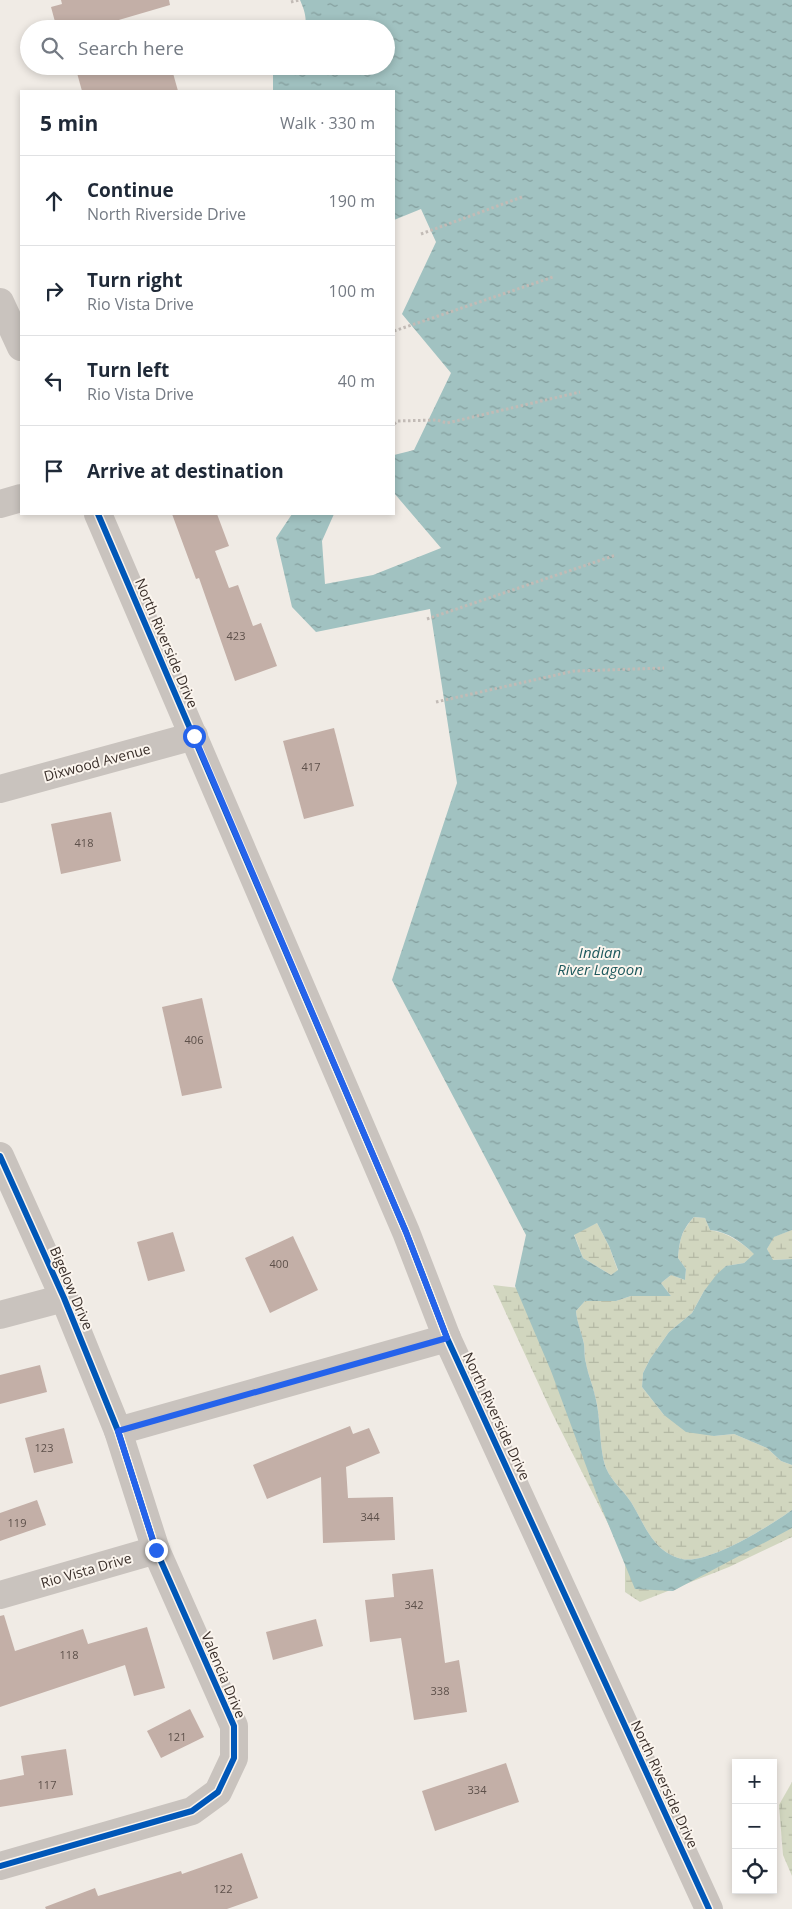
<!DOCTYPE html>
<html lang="en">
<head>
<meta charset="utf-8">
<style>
	:root { --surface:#fff; --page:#f6f6f7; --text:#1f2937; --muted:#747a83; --line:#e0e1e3 }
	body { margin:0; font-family:"Open Sans",sans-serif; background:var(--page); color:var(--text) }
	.controls { position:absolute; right:15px; bottom:15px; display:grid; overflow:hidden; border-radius:0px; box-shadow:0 2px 8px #0003 }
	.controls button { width:45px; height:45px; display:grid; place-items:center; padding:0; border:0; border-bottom:1px solid var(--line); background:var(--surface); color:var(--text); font:25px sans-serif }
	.stop { position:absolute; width:15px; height:15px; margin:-11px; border:4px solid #2563eb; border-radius:50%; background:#fff }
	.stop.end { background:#2563eb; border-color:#fff; box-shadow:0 1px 5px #0008 }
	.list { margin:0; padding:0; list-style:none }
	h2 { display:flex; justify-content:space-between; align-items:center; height:65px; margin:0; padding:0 20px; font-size:21px }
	h2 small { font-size:16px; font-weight:400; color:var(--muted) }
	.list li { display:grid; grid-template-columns:32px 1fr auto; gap:15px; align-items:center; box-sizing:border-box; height:90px; padding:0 20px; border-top:1px solid var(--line) }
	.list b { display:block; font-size:19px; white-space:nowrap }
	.list p { margin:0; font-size:16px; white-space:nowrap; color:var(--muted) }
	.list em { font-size:16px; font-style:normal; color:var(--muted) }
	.icon { flex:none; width:28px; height:28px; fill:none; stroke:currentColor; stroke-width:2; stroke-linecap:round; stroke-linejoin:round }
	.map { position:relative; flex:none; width:792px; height:1909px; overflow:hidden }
	.search { position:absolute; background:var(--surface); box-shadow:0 2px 8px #0003; left:20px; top:20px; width:375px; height:55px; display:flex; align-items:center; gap:12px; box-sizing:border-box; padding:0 18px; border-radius:28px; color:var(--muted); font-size:19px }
	.panel { position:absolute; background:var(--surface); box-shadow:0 2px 8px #0003; left:20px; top:90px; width:375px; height:425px; border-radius:0px }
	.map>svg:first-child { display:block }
	.wetland { fill:url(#wetland-marsh) }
	.water { fill:url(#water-ripples); fill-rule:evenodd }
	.building { fill:#c3afa7 }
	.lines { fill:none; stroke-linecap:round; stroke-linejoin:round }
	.path { stroke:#c2bbb6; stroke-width:3; stroke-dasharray:2.5 2.5; stroke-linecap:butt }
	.minor { stroke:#c9c3be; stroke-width:28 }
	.cycleway-casing { stroke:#fbf5ee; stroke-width:9 }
	.cycleway { stroke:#0057b8; stroke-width:6 }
	.route { stroke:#2563eb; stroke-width:6 }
	.labels { text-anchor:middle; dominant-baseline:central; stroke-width:4; stroke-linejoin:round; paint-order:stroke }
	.number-label { font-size:11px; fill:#5d504a }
	.street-label { font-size:14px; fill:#3b302b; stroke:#fbf5ee }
	.water-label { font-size:15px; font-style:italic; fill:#1f5a5e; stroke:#fbf5ee }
</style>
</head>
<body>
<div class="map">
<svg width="792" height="1909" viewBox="0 0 792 1909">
	<defs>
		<pattern id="wetland-marsh" width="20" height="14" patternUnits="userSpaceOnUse" patternTransform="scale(1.25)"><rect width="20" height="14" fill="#d1d6bf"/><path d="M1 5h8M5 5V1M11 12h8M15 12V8" fill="none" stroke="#b4b8a4"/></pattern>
		<pattern id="water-ripples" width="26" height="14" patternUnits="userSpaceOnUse" patternTransform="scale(1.25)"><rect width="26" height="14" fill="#a1c2c1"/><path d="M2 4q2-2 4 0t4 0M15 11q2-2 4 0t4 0" fill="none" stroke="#849e9d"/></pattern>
	</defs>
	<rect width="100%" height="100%" fill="#f0ebe5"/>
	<g class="wetland">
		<path d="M694,1217L705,1218L710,1230C729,1233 740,1242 755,1254L744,1263L726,1266L704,1291L692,1313L669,1332L650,1359L643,1373L642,1387L664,1415L714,1436L734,1434L767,1448L781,1461L792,1465V1510C771,1525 708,1565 682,1559C653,1552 645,1525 631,1502C623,1490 612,1482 606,1468C599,1449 601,1417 595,1396C593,1385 588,1375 586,1363C584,1357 585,1351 584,1344C582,1333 577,1323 576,1311L585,1301H616L631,1296H671L661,1283L671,1275L685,1280L686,1269L678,1258C680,1238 681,1232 694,1217Z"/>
		<polygon points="597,1223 609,1246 618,1271 611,1275 583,1258 574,1234"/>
		<polygon points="792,1230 792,1259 772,1260 767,1249 773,1237"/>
		<polygon points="493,1285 519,1288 595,1468 641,1544 685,1571 792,1524 792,1537 729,1567 640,1602 625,1592 625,1557 552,1413"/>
		<polygon points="792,1782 792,1876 783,1855 779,1805"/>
	</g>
	<path class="water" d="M300,0H792V1230L774,1237L767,1249L773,1260L792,1259V1465L781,1461L767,1448L734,1434L714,1436L686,1432L664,1415L642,1387L643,1373L650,1359L669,1332L692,1313L704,1291L717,1274L726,1266L744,1263L754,1254C741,1242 729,1232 710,1230L705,1218L694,1217C681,1231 680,1239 678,1258L686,1269L685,1280L671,1275L661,1283L671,1296H631L616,1301H585L576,1311C577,1323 582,1333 584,1344C585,1351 584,1357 586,1363C588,1375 593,1385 595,1396C601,1417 599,1449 606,1468C612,1482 623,1490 631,1502C645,1525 653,1552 682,1559C708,1565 771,1525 792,1510V1528L673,1591L635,1589L602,1509L551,1371L515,1286L526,1235L392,980L457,783L430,609L316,632L292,607L276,538L292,514H334L322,541L325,584L373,575L441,548L394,493V455L414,450L451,373L402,314L436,242L421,209L394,220V91H273V66H386V29H304C308,20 304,9 300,0ZM597,1223L609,1246L618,1270L611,1275L583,1258L574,1235Z"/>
	<g class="building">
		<polygon points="61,0 169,0 170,5 88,29 57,29 51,7 62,4"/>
		<polygon points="101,66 171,66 178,91 82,91 77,73"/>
		<polygon points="172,514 217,514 229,546 215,551 229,588 238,585 253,626 261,623 277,666 235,681 199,578 196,579"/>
		<polygon points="334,728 354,806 304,819 283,741"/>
		<polygon points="111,812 121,861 61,874 51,824"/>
		<polygon points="202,998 222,1088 182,1096 162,1007"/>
		<polygon points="173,1232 185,1271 148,1281 137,1242"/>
		<polygon points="293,1236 318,1290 270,1313 245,1258"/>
		<polygon points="40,1365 47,1392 0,1404 0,1375"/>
		<polygon points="350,1426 353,1434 369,1428 380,1453 346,1467 348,1498 393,1497 395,1540 323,1543 321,1477 267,1499 253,1465"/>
		<polygon points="64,1428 73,1463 34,1473 25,1438"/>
		<polygon points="37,1500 46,1525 0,1541 0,1513"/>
		<polygon points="433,1569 445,1663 459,1660 467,1712 414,1720 401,1638 370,1642 365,1600 394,1597 392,1574"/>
		<polygon points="4,1615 15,1651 83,1629 88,1644 147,1627 165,1688 134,1696 125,1665 0,1707 0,1616"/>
		<polygon points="316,1619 323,1646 273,1660 266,1632"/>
		<polygon points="190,1709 204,1737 161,1758 147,1731"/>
		<polygon points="66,1749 73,1795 0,1807 0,1780 24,1775 21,1756"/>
		<polygon points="506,1763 519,1802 435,1831 422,1791"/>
		<polygon points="242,1853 258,1898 227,1909 46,1909 45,1907 95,1888 98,1896 181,1871 182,1874"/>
	</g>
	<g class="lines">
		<g class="path">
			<polyline points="291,2 299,0"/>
			<polyline points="421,234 522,197"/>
			<polyline points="394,331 553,277"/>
			<polyline points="394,424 398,421 437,420 447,423 580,392"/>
			<polyline points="427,619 616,555"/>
			<polyline points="436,702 574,671 664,668"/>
		</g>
		<g class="minor">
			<polyline points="0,302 21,347"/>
			<polyline points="0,504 21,498"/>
			<polyline points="98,514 406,1232 447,1338 709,1909"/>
			<polyline points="0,789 194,736"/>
			<polyline points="0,1156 64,1298 118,1431 156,1550 234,1726 234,1758 218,1792 192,1811 0,1866"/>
			<polyline points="0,1315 64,1298"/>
			<polyline points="118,1431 447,1338"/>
			<polyline points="0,1595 156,1550"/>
		</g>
		<g class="cycleway-casing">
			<g id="cycleway">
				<polyline points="98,514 406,1232 447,1338 709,1909"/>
				<polyline points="0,1156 64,1298 118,1431 156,1550 234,1726 234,1758 218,1792 192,1811 0,1866"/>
			</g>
		</g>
		<use href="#cycleway" class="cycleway"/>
	</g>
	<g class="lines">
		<polyline class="route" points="156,1550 118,1431 447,1338 406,1232 194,736"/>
	</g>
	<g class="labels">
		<g class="number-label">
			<text x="236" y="635">423</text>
			<text x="311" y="766">417</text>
			<text x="84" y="842">418</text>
			<text x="194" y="1039">406</text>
			<text x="279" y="1263">400</text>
			<text x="44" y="1447">123</text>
			<text x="370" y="1516">344</text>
			<text x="17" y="1522">119</text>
			<text x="414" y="1604">342</text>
			<text x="69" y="1654">118</text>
			<text x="440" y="1690">338</text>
			<text x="177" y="1736">121</text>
			<text x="47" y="1784">117</text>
			<text x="477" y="1789">334</text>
			<text x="223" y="1888">122</text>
		</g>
		<g class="street-label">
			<text transform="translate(167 643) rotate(67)">North Riverside Drive</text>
			<text transform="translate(97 762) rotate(-15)">Dixwood Avenue</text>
			<text transform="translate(72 1288) rotate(67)">Bigelow Drive</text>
			<text transform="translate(497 1416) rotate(65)">North Riverside Drive</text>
			<text transform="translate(86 1570) rotate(-16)">Rio Vista Drive</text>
			<text transform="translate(224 1675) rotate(67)">Valencia Drive</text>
			<text transform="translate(665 1784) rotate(65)">North Riverside Drive</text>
		</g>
		<g class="water-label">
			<text x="600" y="952">Indian<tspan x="600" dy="17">River Lagoon</tspan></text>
		</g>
	</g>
</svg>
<div class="controls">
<button>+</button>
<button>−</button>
<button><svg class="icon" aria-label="locate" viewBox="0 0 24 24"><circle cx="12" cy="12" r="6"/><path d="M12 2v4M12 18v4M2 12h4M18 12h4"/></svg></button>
</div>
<div class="stop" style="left:194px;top:736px"></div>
<div class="stop end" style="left:156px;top:1550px"></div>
<div class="search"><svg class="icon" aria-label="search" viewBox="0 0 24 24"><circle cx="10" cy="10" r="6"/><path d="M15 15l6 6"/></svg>Search here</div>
<section class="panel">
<h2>5 min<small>Walk · 330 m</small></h2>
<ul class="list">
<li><svg class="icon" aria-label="ahead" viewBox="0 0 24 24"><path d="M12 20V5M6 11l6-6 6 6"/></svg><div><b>Continue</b><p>North Riverside Drive</p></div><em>190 m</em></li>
<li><svg class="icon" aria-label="right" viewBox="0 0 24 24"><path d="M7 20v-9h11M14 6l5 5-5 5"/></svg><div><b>Turn right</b><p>Rio Vista Drive</p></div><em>100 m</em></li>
<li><svg class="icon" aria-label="left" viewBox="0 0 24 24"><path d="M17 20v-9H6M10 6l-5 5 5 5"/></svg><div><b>Turn left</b><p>Rio Vista Drive</p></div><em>40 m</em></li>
<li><svg class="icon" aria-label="arrive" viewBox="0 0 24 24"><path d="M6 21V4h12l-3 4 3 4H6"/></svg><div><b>Arrive at destination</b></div></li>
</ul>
</section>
</div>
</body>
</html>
